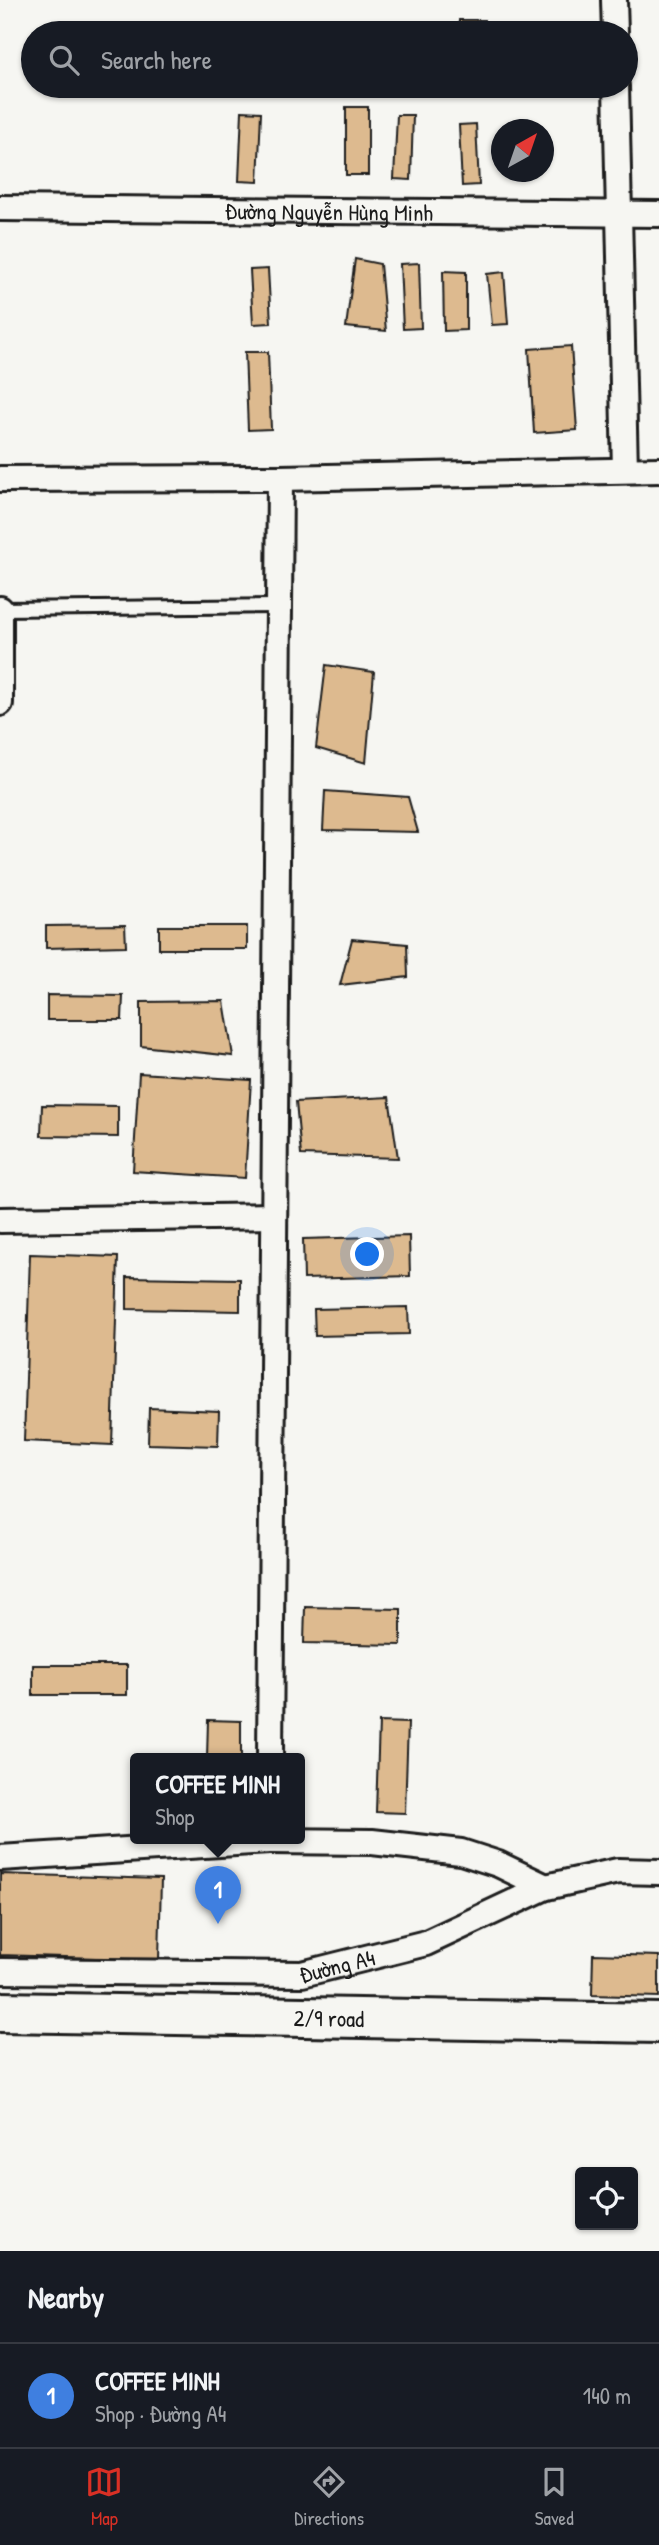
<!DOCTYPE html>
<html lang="en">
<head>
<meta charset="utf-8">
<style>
	:root { --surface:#171b24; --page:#20242c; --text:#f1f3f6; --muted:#9ea1a6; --line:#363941; --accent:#d93025 }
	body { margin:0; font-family:"Patrick Hand",sans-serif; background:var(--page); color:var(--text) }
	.controls { position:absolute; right:21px; bottom:21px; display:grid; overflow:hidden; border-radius:7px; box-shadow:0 2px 5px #0004 }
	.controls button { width:63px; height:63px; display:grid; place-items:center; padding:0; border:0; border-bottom:2px solid var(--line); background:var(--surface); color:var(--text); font:35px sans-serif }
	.compass { position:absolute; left:491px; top:119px; width:63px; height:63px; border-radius:50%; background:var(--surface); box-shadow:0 2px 5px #0004; rotate:40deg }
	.you { position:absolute; left:368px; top:1255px; width:24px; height:24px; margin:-18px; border:5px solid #fff; border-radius:50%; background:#1a73e8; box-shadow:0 0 0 10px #1a73e833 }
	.badge { display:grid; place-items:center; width:46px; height:46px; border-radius:50%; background:var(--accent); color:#fff; font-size:23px; font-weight:700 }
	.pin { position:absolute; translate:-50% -58px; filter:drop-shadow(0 2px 4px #0008) }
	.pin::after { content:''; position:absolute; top:37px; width:24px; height:21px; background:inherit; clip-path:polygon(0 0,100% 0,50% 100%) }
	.popup { position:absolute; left:130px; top:1753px; width:175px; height:91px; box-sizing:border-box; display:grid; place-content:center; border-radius:7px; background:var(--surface); filter:drop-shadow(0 2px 5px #0005); font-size:23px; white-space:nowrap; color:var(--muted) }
	.popup b { font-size:26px; color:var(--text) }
	.popup::after { content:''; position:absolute; left:50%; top:100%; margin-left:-14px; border:14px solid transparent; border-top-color:var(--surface) }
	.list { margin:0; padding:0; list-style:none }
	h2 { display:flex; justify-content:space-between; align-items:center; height:91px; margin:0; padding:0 28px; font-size:30px }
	h2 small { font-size:23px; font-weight:400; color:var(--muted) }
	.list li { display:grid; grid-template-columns:46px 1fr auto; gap:21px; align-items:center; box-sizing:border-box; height:105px; padding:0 28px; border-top:2px solid var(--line) }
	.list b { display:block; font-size:26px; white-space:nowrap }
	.list p { margin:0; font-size:23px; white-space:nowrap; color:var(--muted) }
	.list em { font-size:23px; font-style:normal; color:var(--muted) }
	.icon { flex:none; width:38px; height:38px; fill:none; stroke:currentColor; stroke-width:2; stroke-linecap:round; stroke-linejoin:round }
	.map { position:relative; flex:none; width:659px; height:2251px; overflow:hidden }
	.search { position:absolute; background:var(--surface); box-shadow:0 2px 5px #0004; left:21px; right:21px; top:21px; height:77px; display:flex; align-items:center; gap:18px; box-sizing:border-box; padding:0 24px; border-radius:38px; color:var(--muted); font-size:26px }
	.sheet { height:196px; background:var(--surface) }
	nav { display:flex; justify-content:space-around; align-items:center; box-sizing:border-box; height:98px; border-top:2px solid var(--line); background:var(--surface); font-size:19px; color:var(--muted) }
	nav a { display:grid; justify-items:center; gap:4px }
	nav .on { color:var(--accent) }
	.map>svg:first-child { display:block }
	.building { fill:#ddba8f; stroke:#1c1c1c; stroke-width:2 }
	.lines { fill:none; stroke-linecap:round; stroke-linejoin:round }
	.service-casing { stroke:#1c1c1c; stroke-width:18 }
	.minor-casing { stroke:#1c1c1c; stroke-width:30 }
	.trunk-casing { stroke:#1c1c1c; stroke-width:44 }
	.service { stroke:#f6f6f2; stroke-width:12 }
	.minor { stroke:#f6f6f2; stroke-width:24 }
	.trunk { stroke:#f6f6f2; stroke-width:38 }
	.labels { text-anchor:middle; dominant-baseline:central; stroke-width:7; stroke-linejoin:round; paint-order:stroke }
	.street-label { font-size:23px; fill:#1c1c1c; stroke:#f6f6f2 }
</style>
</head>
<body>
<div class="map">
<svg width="659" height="2251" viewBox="0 0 659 2251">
	<rect width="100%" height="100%" fill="#f6f6f2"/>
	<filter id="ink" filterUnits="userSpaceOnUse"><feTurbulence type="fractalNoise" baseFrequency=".0143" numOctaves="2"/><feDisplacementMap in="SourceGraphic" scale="14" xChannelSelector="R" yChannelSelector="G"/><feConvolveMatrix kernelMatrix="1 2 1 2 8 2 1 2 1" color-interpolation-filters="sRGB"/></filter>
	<g filter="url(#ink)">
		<g class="building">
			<polygon points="310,20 325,20 326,33 311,33"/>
			<rect x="459" y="20" width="25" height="13"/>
			<rect x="346" y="107" width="22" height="68"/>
			<polygon points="242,111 261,112 258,182 239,181"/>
			<polygon points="397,115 413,115 411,180 394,179"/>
			<polygon points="476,124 479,185 462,186 459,125"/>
			<polygon points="355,259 380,264 386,331 346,327"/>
			<polygon points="419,263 421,328 403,329 400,264"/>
			<polygon points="268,269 271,323 253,324 250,270"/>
			<polygon points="443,271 466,272 466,330 444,331"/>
			<polygon points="504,272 508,324 492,325 487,274"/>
			<polygon points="571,346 577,430 534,433 529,349"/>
			<polygon points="245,352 268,352 271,429 248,430"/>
			<polygon points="326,665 374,672 366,763 316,748"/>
			<polygon points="325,791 408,797 418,832 323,830"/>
			<polygon points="125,925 126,946 46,948 46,926"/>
			<rect x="159" y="926" width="88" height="23"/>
			<polygon points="352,939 407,944 408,977 340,985"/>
			<polygon points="47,995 123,996 122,1020 47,1020"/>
			<polygon points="224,1001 233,1056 141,1046 141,1002"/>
			<polygon points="139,1073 251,1080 245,1178 133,1171"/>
			<polygon points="389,1097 398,1158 301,1155 296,1102"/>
			<polygon points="42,1105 118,1106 118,1137 41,1136"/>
			<polygon points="409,1236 410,1276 304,1279 303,1239"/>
			<polygon points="30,1254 118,1257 112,1445 24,1441"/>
			<polygon points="127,1277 240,1279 240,1311 127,1309"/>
			<polygon points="408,1307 409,1334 315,1336 314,1309"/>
			<polygon points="149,1408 219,1411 218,1446 148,1444"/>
			<polygon points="305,1607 401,1609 401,1645 304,1643"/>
			<rect x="33" y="1665" width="94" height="30"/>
			<polygon points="208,1720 241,1721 241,1758 207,1758"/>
			<polygon points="379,1722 408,1723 405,1813 376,1812"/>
			<polygon points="0,1874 161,1879 159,1960 0,1955"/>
			<polygon points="593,1954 659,1956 659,1997 592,1995"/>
		</g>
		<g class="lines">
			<g class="service-casing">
				<polyline id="service" points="0,609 279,606"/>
			</g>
			<g class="minor-casing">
				<g id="minor">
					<polyline points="614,0 615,33"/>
					<polyline points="616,86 625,470"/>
					<path id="s1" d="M0,208L659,214"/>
					<polyline points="0,479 280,478 659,470"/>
					<polyline points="0,609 0,703"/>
					<polyline points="0,1220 274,1216"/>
					<polyline points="270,1758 280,478"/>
					<polyline points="269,1841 372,1842 461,1852 498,1864 546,1887"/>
					<polyline points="0,1858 269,1841 269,1838"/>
					<path id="s2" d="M0,1971L302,1974L426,1943L546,1887L618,1871L659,1872"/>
				</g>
			</g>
			<g class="trunk-casing">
				<g id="trunk">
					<path id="s3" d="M0,2012L659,2023"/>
				</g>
			</g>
			<use href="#service" class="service"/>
			<use href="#minor" class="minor"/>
			<use href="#trunk" class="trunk"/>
		</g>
	</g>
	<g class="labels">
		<g class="street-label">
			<text stroke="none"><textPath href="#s1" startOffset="329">Đường Nguyễn Hùng Minh</textPath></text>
			<text stroke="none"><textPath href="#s2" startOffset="338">Đường A4</textPath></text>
			<text stroke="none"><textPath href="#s3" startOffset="329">2/9 road</textPath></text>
		</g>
	</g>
</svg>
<div class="controls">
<button><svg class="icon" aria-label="locate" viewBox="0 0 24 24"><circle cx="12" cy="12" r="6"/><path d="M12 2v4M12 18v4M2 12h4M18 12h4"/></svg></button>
</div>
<svg class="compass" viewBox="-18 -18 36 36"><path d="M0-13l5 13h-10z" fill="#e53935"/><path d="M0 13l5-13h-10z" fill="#9ea1a6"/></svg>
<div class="you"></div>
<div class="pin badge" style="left:218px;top:1924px;background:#3f7fe0">1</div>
<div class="popup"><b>COFFEE MINH</b>Shop</div>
<div class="search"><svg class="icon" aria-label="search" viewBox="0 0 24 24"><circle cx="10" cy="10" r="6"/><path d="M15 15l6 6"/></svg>Search here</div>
</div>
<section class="sheet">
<h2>Nearby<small></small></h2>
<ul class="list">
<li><span class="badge" style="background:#3f7fe0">1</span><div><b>COFFEE MINH</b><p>Shop · Đường A4</p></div><em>140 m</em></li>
</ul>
</section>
<nav>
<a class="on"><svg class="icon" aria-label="map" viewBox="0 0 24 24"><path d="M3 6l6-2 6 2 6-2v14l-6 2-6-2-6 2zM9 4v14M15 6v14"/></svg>Map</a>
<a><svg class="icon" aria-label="directions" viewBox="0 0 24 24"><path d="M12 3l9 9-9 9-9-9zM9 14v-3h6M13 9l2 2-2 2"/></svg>Directions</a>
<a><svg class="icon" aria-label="saved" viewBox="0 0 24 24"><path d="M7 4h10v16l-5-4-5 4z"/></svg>Saved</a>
</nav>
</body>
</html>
